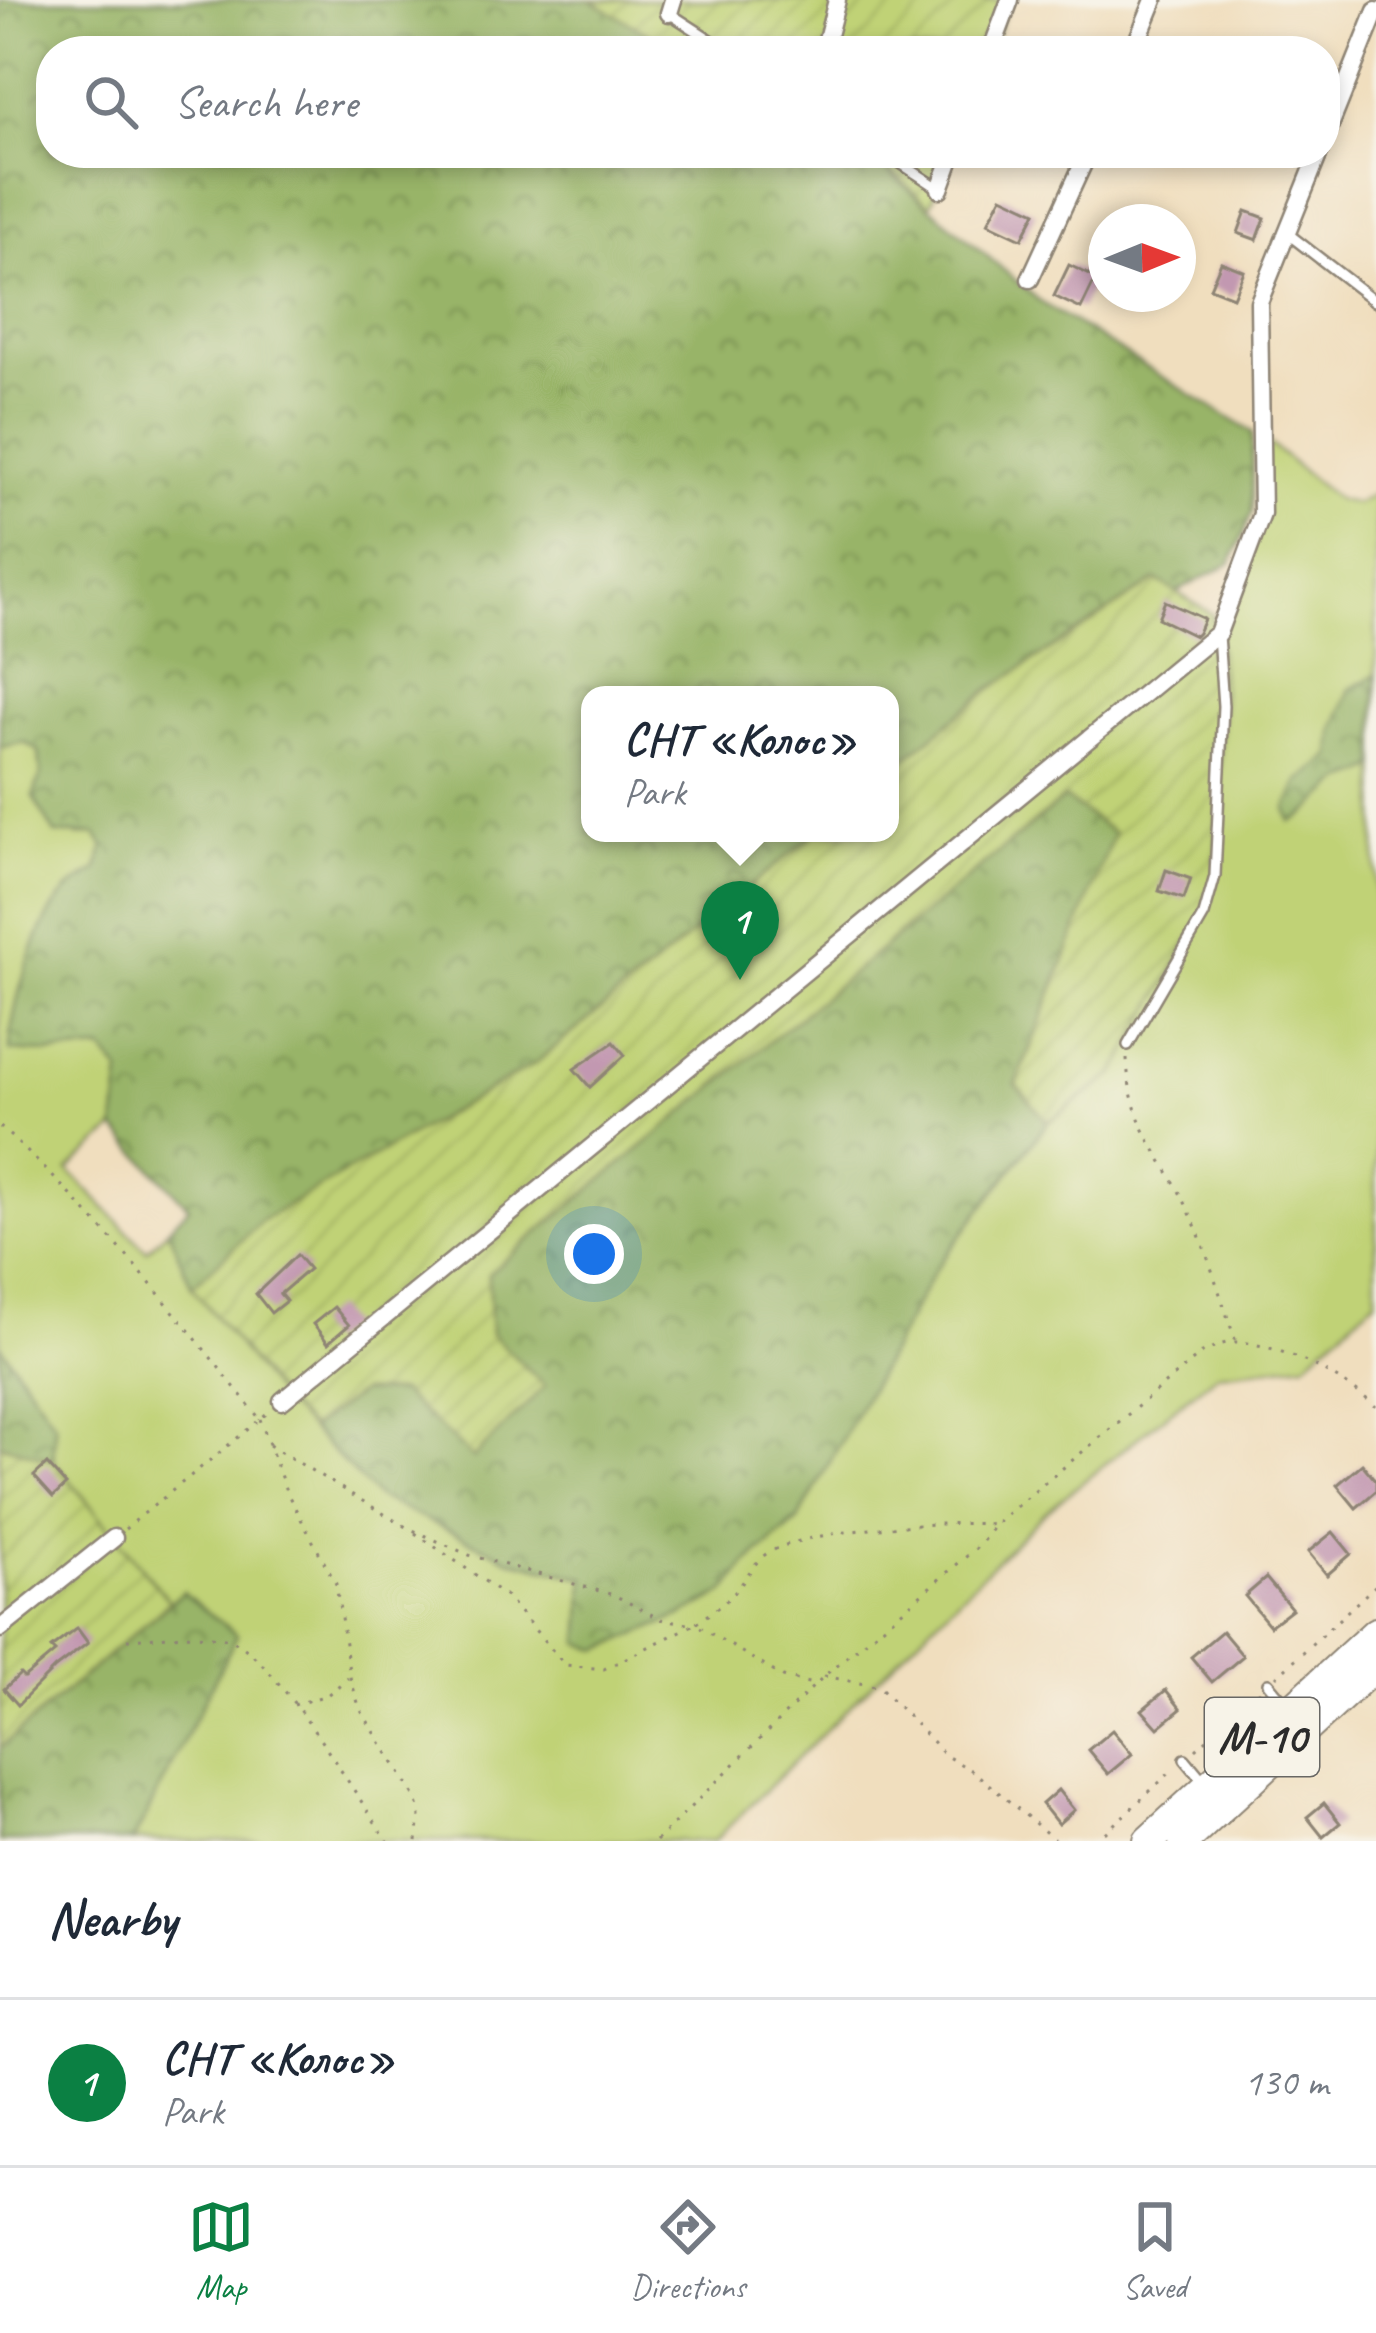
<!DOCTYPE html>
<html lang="en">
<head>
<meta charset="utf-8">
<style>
	:root { --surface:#fff; --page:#f6f6f7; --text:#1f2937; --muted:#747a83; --line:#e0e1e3; --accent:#0b8043 }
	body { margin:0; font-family:Caveat,sans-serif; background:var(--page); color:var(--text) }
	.compass { position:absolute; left:1088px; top:204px; width:108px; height:108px; border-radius:50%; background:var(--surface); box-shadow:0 6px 18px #0003; rotate:89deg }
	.you { position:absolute; left:594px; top:1254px; width:42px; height:42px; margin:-30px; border:9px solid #fff; border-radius:50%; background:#1a73e8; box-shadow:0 0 0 18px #1a73e833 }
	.badge { display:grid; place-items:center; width:78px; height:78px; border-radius:50%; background:var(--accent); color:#fff; font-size:39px; font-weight:700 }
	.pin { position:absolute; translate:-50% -99px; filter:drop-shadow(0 3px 6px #0008) }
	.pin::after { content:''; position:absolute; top:63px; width:42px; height:36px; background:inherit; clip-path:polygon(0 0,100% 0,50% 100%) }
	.popup { position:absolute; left:581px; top:686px; width:318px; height:156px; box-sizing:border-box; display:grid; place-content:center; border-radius:24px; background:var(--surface); filter:drop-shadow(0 3px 9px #0005); font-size:39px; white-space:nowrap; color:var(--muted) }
	.popup b { font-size:45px; color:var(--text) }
	.popup::after { content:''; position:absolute; left:50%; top:100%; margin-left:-24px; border:24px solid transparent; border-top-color:var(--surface) }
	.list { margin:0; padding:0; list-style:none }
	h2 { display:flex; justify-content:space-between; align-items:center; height:156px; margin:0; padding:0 48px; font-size:51px }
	h2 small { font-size:39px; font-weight:400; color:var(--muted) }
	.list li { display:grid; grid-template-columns:78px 1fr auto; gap:36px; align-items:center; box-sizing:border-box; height:168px; padding:0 48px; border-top:3px solid var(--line) }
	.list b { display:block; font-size:45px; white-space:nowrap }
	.list p { margin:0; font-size:39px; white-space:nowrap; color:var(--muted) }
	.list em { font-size:39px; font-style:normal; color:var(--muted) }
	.icon { flex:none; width:66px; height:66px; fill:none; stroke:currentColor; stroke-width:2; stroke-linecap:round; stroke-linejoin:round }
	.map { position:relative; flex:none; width:1376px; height:1841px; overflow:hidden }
	.search { position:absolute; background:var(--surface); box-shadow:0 6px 18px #0003; left:36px; right:36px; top:36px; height:132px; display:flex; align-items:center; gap:30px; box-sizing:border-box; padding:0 42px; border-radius:48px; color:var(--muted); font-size:45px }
	.sheet { height:324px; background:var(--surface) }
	nav { display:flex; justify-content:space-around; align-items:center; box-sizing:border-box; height:168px; border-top:3px solid var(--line); background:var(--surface); font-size:33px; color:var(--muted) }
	nav a { display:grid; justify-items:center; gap:6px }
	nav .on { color:var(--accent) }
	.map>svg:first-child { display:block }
	.green { fill:#c0d276; stroke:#767e50; stroke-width:3 }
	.forest { fill:url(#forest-crowns); stroke:#627049; stroke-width:3 }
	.garden { fill:url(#garden-furrows); stroke:#767e50; stroke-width:3 }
	.building { fill:#c298b1 }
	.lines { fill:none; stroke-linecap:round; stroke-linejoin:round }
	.lane-casing { stroke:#8e8474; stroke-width:14 }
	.street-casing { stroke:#8e8474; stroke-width:21 }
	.highway-casing { stroke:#8e8474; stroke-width:34 }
	.path { stroke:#8e8474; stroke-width:3; stroke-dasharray:3 9; stroke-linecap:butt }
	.lane { stroke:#fff; stroke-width:9 }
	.street { stroke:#fff; stroke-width:16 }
	.highway { stroke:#fff; stroke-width:30 }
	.labels { text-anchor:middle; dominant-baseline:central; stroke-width:9; stroke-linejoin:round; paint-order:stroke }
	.shield { fill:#f7f3e8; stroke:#686764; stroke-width:3 }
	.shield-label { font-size:45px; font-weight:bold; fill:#2b2b2b }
</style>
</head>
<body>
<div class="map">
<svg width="1376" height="1841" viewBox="0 0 1376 1841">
	<defs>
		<pattern id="forest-crowns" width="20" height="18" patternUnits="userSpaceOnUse" patternTransform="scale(3)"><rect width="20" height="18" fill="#98b467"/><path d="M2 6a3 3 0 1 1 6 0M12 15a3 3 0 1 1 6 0" fill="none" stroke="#7c9355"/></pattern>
		<pattern id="garden-furrows" width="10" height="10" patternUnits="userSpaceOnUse" patternTransform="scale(3)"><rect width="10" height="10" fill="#c0d276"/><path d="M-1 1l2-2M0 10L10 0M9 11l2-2" fill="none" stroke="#a5b466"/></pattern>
	</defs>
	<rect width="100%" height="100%" fill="#f7f3e8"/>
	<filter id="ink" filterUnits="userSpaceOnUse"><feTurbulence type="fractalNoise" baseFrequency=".00833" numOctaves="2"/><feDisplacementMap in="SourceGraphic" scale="24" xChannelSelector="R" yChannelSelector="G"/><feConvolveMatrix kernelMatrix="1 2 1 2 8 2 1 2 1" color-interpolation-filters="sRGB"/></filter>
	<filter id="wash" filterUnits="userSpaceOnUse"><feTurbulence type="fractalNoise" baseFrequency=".004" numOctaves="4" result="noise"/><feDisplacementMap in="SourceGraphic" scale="48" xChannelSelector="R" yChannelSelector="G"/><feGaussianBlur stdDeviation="2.7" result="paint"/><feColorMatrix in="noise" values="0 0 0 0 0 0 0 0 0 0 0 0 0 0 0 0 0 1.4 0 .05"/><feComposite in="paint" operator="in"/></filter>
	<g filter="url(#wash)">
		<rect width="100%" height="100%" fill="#f0debe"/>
		<path class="green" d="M1262,438L1336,499L1356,504L1376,493V1299L1305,1363L1218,1373L1044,1513L714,1841H133L151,1799L183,1592L170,1602L53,1460L55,1424L0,1345V747L25,742L39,751L41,775L77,836L96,833L104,847L98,870C15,927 38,966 50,1053L103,1049L121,1073L115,1129L68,1170L147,1251L168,1229L192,1287L282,1401L377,1496L512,1560L585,1578L581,1643L725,1592L746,1564L798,1520L935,1269L1048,1122L1114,1074L1128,1045L1218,633L1262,514Z"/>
		<g class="forest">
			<path d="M0,0H619L723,51H51V153H867L1042,303L1252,432V513L1231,563L1176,592L1156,580L986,692L890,771V695H590V833H815L536,1063L263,1220L192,1287L168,1229L189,1207L115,1129L121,1073L103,1050L50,1053L10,1051C10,1009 36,921 67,891C75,883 88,876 98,869L104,847L96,834H55L33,797L41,775L39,751L25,742L0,747Z"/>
			<path d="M1376,675V766C1365,776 1351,775 1339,784C1321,796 1313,814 1291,821L1287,809L1299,782L1332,756L1334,730L1350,689Z"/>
			<polygon points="1064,798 1114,833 1016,1084 1048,1122 935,1269 798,1520 746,1564 725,1592 681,1616 599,1650 580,1643 585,1578 512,1560 377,1497 310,1428 361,1392 400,1392 474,1457 491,1334 488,1274"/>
			<polygon points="0,1345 55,1424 53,1460 0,1444"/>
			<polygon points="182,1592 237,1635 133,1841 0,1841 0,1748"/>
		</g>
		<g class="garden">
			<polygon points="590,0 1010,0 991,51 679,51"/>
			<polygon points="858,153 953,153 930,206 891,172"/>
			<polygon points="1156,580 1212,614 1218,633 1223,707 1215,876 1204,915 1114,1075 1048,1122 1016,1085 1114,833 1064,798 488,1274 491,1334 545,1386 473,1458 400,1392 361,1392 310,1428 282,1401 192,1287 263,1220 536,1063 815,833 890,833 890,771 986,692"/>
			<polygon points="0,1444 53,1460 170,1602 0,1748"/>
		</g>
		<g id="blocks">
			<g class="building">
				<polygon points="1002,196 1036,212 1022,239 988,223"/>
				<polygon points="1246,211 1265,218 1257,240 1238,233"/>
				<polygon points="1221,262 1244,271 1233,297 1210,288"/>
				<polygon points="1069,265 1096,278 1081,309 1054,296"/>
				<polygon points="1165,601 1204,619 1198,633 1195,636 1158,618"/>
				<polygon points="1166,870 1191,879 1184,899 1159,891"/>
				<polygon points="614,1042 625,1055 590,1087 574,1069"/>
				<polygon points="297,1255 309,1269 280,1294 286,1301 271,1313 256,1294"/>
				<polygon points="334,1307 349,1325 328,1343 313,1324"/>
				<polygon points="47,1464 66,1485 53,1497 34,1476"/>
				<polygon points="1362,1464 1376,1481 1376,1491 1356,1508 1337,1485"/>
				<polygon points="1333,1532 1351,1554 1327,1575 1308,1552"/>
				<polygon points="1266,1578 1292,1609 1270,1626 1245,1596"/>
				<polygon points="77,1628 88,1643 55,1668 18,1705 4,1689 20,1674 24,1678 55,1652 51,1648"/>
				<polygon points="1222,1631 1243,1656 1212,1682 1191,1657"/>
				<polygon points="1166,1690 1181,1709 1158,1728 1142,1710"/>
				<polygon points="1112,1730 1132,1754 1108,1774 1088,1750"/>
				<polygon points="1058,1790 1074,1810 1058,1824 1042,1804"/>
				<polygon points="1324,1803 1340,1823 1323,1837 1307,1817"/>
			</g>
		</g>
	</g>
	<g filter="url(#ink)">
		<use href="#blocks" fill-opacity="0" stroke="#8e8474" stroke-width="3"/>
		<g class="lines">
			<g class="lane-casing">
				<g id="lane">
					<polyline points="669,13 728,51"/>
					<polyline points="885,153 940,189"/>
					<polyline points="1287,233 1376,302"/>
					<polyline points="1128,1045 1204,915 1215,876 1223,706 1218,635"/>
					<polyline points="1268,1683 1288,1707"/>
					<polyline points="1185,1759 1205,1783"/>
				</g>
			</g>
			<g class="street-casing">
				<g id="street">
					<polyline points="669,13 673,0"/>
					<polyline points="824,51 837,0"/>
					<polyline points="991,51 1010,0"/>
					<polyline points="1133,51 1154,0"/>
					<polyline points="1325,138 1376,11"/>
					<polyline points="940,189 953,153"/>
					<polyline points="1030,279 1088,153"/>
					<polyline points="282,1401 1218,633 1262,514 1259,302 1319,153"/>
					<polyline points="0,1629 114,1538"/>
				</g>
			</g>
			<g class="highway-casing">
				<g id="highway">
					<polyline points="1149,1841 1376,1633"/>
					<polyline points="1184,1841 1376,1664"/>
				</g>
			</g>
			<g class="path">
				<path d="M1127,1059C1130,1130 1162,1152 1189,1211C1208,1253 1221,1299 1236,1342"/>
				<path d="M0,1127C98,1213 179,1318 260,1419L271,1410"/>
				<polyline points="260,1419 286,1491 336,1584 350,1677 360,1709 417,1800 420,1816 417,1841"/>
				<path d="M269,1445L406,1527L469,1555L614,1595L660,1619L695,1624C707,1615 721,1606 731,1596C743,1585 749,1570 760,1559C790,1528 950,1521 995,1524"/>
				<polyline points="125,1529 257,1422"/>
				<polyline points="415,1533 506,1596 565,1665 604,1669 695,1624 783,1677 813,1684"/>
				<path d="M127,1639C155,1638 214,1629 237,1643C281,1669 355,1795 388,1841"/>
				<polyline points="824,1676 880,1687 946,1756 973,1771 1056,1841"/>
				<polyline points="1276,1677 1376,1585"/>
				<polyline points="294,1705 327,1695 348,1678"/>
				<polyline points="1196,1749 1260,1691"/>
				<path d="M656,1841L824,1676L980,1545L995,1524L1206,1350C1215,1347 1225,1342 1234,1342C1277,1342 1345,1378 1376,1407"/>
				<polyline points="1096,1841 1175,1768"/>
			</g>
			<use href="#lane" class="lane"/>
			<use href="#street" class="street"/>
			<use href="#highway" class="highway"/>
		</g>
	</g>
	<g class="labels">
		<rect class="shield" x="1205" y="1698" width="114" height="78" rx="9"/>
		<g class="shield-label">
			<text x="1262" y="1737">М-10</text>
		</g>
	</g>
</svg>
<svg class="compass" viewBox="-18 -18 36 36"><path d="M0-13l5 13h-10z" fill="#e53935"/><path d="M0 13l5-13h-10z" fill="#747a83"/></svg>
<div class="you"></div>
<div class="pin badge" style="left:740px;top:980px">1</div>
<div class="popup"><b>СНТ «Колос»</b>Park</div>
<div class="search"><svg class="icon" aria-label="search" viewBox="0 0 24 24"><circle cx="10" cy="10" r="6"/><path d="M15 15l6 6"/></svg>Search here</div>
</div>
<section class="sheet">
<h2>Nearby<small></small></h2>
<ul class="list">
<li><span class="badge">1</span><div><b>СНТ «Колос»</b><p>Park</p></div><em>130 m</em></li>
</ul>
</section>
<nav>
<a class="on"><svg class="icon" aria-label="map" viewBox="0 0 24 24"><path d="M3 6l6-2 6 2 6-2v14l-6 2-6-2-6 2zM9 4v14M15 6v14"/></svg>Map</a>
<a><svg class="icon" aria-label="directions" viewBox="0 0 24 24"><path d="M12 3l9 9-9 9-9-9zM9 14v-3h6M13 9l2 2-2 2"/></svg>Directions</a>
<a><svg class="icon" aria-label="saved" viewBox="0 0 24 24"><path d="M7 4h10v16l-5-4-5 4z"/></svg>Saved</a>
</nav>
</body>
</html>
